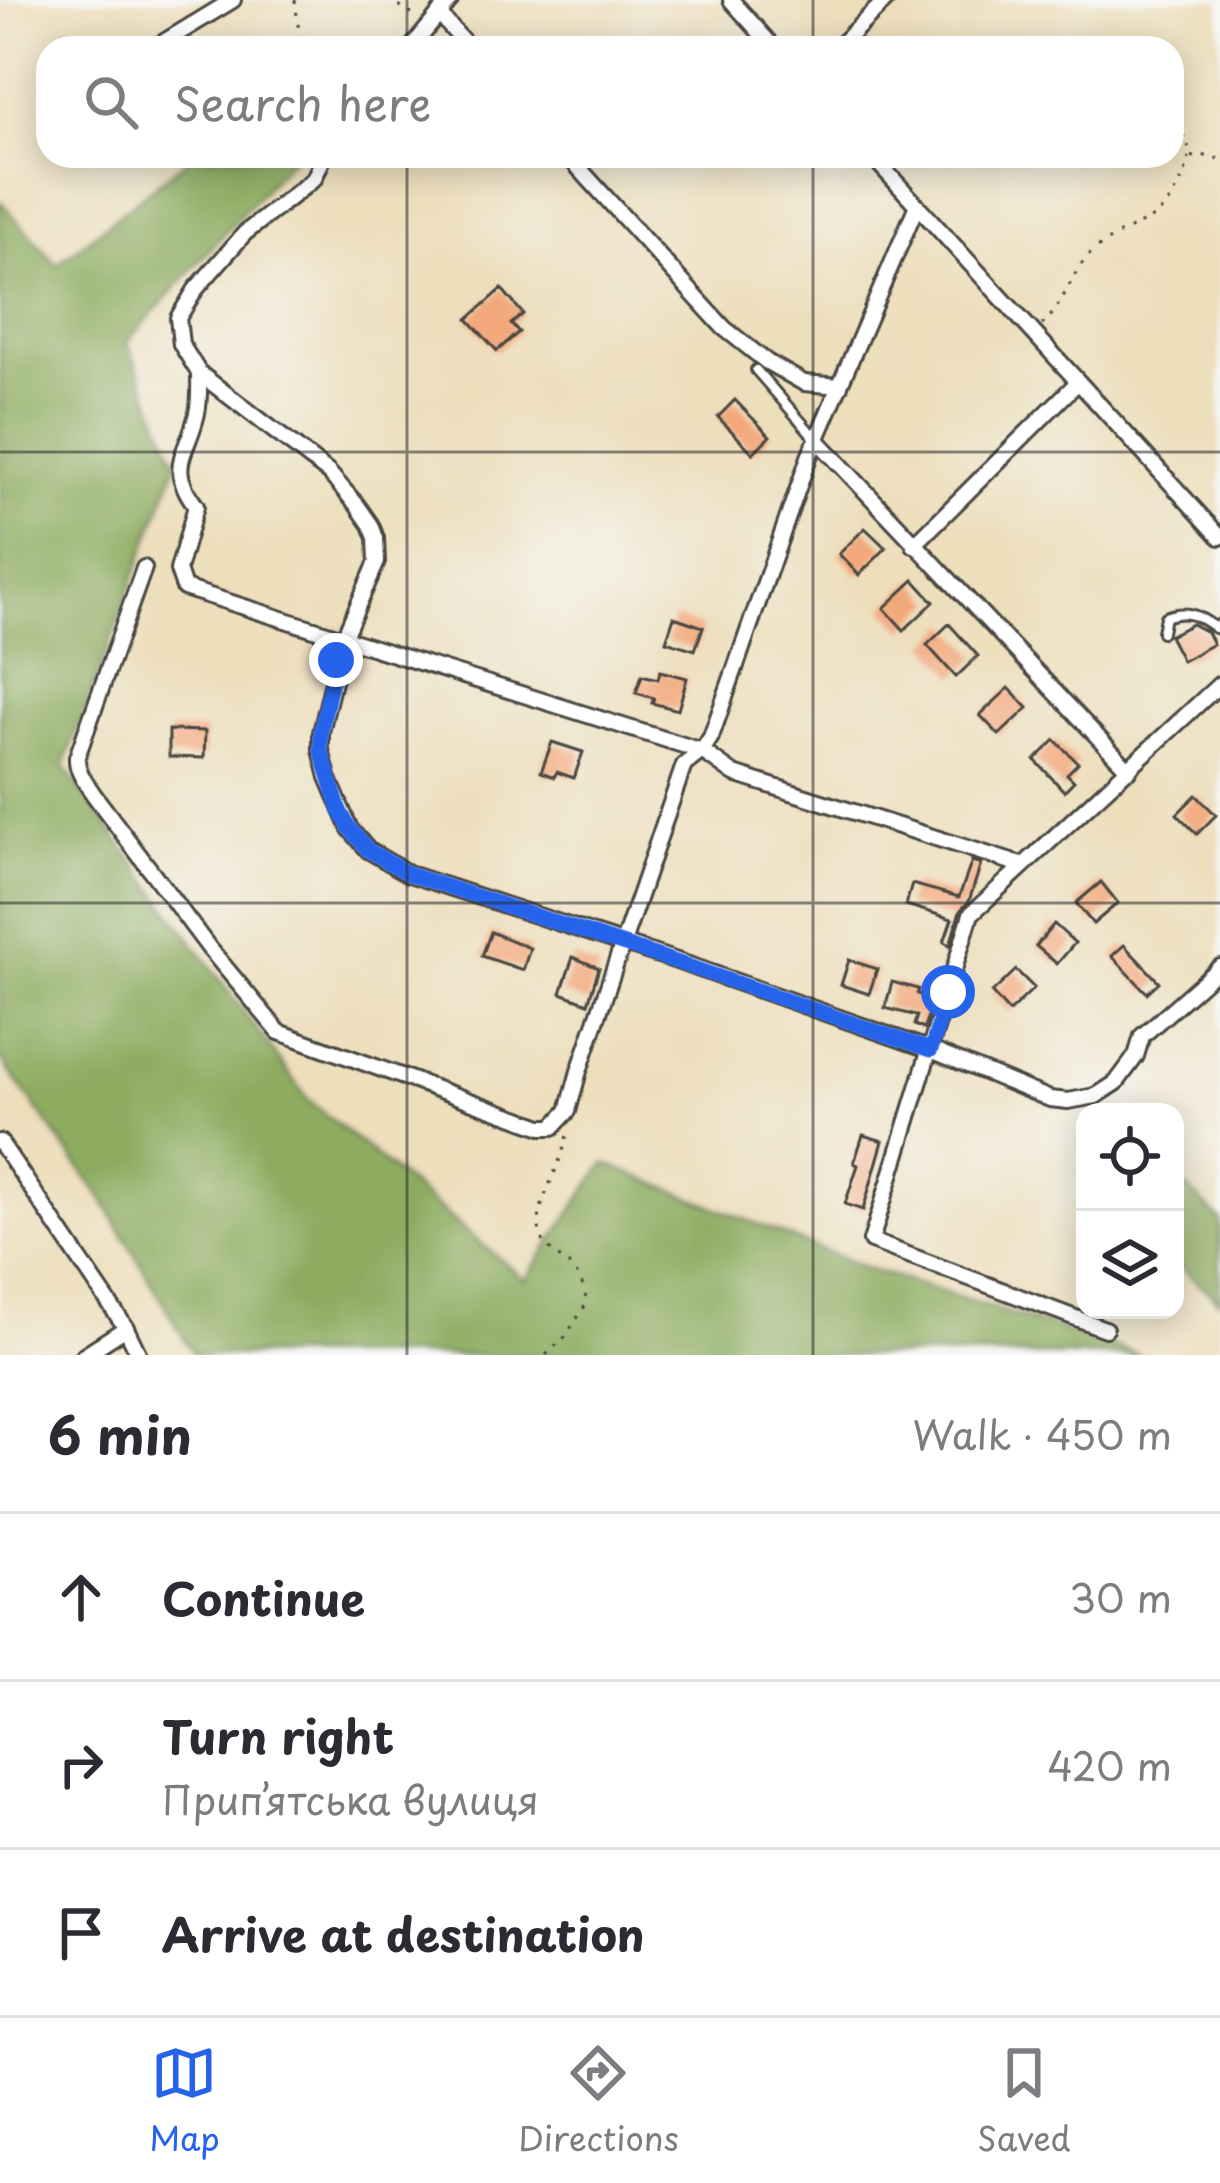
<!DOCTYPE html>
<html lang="en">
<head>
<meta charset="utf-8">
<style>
	:root { --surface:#fff; --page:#f2f2f3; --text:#2b2b33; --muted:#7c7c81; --line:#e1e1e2; --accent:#2563eb }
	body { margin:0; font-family:"Playpen Sans",sans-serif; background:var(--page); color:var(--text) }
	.controls { position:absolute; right:36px; bottom:36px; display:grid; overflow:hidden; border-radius:24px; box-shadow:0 6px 30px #0003 }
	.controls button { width:108px; height:108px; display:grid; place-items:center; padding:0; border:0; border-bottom:3px solid var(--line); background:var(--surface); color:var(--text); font:60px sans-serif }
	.stop { position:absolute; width:36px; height:36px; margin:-27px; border:9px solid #2563eb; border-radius:50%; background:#fff }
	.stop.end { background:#2563eb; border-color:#fff; box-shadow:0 3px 12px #0008 }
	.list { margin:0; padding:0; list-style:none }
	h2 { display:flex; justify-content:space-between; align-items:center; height:156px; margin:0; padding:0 48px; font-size:51px }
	h2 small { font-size:39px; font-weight:400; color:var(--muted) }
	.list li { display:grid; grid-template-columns:78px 1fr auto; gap:36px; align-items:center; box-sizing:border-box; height:168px; padding:0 48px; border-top:3px solid var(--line) }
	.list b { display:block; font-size:45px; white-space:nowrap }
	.list p { margin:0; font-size:39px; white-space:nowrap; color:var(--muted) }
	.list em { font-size:39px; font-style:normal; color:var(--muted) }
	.icon { flex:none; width:66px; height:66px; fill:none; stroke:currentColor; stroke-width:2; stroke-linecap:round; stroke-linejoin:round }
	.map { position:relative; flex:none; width:1220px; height:1355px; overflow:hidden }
	.search { position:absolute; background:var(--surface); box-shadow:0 6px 30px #0003; left:36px; right:36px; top:36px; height:132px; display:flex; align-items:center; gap:30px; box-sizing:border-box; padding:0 42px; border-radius:36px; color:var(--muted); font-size:45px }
	.sheet { height:660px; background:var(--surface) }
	nav { display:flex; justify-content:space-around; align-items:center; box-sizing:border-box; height:168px; border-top:3px solid var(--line); background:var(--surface); font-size:33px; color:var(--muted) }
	nav a { display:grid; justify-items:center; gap:6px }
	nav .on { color:var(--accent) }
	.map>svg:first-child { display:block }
	.forest { fill:#8dac60; stroke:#5c6c46; stroke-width:3 }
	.building { fill:#f3a87b }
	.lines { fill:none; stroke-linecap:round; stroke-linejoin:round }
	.lane-casing { stroke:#484641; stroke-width:14 }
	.street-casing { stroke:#484641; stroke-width:20 }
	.path { stroke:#484641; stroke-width:3; stroke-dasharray:3 9; stroke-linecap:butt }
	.lane { stroke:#fff; stroke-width:8 }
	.street { stroke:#fff; stroke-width:14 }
	.route { stroke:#2563eb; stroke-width:15 }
	.grid { fill:none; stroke:#2b2b2b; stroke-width:3; stroke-opacity:0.55 }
</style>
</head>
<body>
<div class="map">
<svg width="1220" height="1355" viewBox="0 0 1220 1355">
	<rect width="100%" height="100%" fill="#f6f6f2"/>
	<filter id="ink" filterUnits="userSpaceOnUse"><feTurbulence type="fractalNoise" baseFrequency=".00833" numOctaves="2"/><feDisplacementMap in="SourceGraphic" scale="24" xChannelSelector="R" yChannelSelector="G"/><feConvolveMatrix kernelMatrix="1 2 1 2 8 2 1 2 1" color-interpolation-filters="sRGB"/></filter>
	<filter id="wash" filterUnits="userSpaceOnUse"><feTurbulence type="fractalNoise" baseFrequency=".004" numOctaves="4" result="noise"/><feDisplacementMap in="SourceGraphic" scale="48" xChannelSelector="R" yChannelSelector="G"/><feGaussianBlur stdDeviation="2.7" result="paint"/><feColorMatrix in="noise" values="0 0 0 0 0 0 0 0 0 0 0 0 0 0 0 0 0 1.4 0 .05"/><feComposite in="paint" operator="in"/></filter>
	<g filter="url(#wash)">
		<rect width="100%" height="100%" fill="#eddebc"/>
		<g class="forest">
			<polygon points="192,156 294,156 127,342 177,463 64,766 309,1101 525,1280 605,1163 866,1268 1141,1355 194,1355 103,1200 0,1058 0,201 57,265"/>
			<polygon points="1175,1185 1187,1188 1220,1220 1220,1301 1175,1263"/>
		</g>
		<g id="blocks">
			<g class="building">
				<polygon points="502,289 523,314 511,324 519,332 497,351 468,319"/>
				<polygon points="735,400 770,436 753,453 718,417"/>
				<polygon points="865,528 886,548 859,575 839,554"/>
				<polygon points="914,580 934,602 904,630 884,608"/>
				<polygon points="674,617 703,627 695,650 666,641"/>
				<polygon points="949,624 978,656 956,677 927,645"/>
				<polygon points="1192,624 1207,632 1213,644 1182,661 1169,636"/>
				<polygon points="660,671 687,678 678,710 652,703 654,698 636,693 642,675 658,679"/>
				<polygon points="1009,688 1028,708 999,735 980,715"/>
				<polygon points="169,730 205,731 204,758 169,757"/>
				<polygon points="1055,740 1078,763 1067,774 1074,781 1064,791 1035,760"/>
				<polygon points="552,742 583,752 574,778 557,772 554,777 541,772"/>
				<polygon points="1196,795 1216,815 1197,834 1177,814"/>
				<polygon points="972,861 981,864 969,901 960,911 950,945 944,942 952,919 906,905 912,884 959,897"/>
				<polygon points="1101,882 1118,903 1093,924 1076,903"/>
				<polygon points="1054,924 1075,943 1057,964 1036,946"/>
				<polygon points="491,932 530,948 523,970 482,956"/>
				<polygon points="1124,945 1159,982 1147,993 1112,956"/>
				<polygon points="573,957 599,968 588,1003 561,993"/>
				<polygon points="849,960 877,969 869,994 841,985"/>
				<polygon points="1016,970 1034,988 1009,1012 992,993"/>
				<polygon points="892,982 918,989 917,994 933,999 924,1029 914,1025 917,1016 885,1008"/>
				<polygon points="863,1135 883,1141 863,1210 845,1204 858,1165 854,1163"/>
			</g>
		</g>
	</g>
	<g filter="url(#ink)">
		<use href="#blocks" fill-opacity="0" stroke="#484641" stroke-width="3"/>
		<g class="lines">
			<g class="lane-casing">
				<g id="lane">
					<polyline points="756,370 817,440"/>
					<path d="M1162,632L1165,617C1185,609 1199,615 1215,628L1220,624"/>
				</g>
			</g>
			<g class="street-casing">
				<g id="street">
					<polyline points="731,0 774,48"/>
					<polyline points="439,14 469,48"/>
					<polyline points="154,48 233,0"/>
					<polyline points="411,48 451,0"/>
					<polyline points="837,48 886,0"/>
					<polyline points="324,156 314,179 245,233 196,289 178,318 181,344 199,373 329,473 357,505 371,525 376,538 377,562 343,639 321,732 321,750 328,777 350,829 368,850 409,874 677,961 931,1050 1050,1099 1068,1101 1096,1096 1116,1083 1136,1056 1142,1036 1220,967"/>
					<polyline points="568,156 724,328 767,362 804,383 840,386"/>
					<polyline points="872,156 1220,537"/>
					<path d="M199,373C199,386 200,401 197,413C188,455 165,464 196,506L178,570L184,588L702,751L734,774L1021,865"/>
					<polyline points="817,440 1129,770"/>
					<polyline points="914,545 1077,383"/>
					<path d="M144,568L77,757C76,771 86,783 94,795L209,948L279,1032L542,1127H553L568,1111L579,1071L684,765L702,751L711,737L809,457L917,205"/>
					<polyline points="0,1142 126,1328 139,1355"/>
					<polyline points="1105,1329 871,1241 971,914 1220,684"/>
					<polyline points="84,1355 126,1328"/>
				</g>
			</g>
			<g class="path">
				<polyline points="295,0 301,48"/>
				<polyline points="389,0 418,18"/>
				<polyline points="1192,157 1201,155 1220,159"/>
				<path d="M1042,325C1066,304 1071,268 1096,249C1138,216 1161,232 1185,172C1194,149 1188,139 1172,123"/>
				<path d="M546,1355L565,1337L587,1303C585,1295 583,1283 578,1276C569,1260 545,1253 540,1233C533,1203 566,1161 567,1131"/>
			</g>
			<use href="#lane" class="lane"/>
			<use href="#street" class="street"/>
		</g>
	</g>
	<g class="lines" filter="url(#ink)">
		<polyline class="route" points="336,660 321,731 321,750 340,811 350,829 368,850 409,874 676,962 931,1050 948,992"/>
	</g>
	<path class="grid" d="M407,0V48M813,0V48M407,156V1355M813,156V1355M0,452H1220M0,903H1220"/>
</svg>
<div class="controls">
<button><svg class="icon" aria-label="locate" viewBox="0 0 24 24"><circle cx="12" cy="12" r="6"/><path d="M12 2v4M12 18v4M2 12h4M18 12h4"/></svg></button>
<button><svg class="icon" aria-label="layers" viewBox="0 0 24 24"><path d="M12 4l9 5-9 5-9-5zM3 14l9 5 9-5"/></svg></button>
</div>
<div class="stop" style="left:948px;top:992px"></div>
<div class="stop end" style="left:336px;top:660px"></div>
<div class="search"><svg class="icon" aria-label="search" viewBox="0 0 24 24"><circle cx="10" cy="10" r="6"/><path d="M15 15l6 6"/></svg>Search here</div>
</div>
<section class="sheet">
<h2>6 min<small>Walk · 450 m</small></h2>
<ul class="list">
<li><svg class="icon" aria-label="ahead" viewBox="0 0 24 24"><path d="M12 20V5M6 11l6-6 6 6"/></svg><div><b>Continue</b></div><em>30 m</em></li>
<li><svg class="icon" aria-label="right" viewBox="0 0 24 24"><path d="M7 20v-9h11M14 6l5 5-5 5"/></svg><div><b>Turn right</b><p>Прип’ятська вулиця</p></div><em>420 m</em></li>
<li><svg class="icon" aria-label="arrive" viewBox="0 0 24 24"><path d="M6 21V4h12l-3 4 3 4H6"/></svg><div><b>Arrive at destination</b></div></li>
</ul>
</section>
<nav>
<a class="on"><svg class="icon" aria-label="map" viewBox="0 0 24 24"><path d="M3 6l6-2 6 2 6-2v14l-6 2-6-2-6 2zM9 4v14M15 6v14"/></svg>Map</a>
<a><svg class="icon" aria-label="directions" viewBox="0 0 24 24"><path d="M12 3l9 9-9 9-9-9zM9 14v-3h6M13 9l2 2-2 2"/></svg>Directions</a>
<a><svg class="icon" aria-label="saved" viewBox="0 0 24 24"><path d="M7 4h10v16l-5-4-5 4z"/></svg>Saved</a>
</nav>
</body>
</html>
